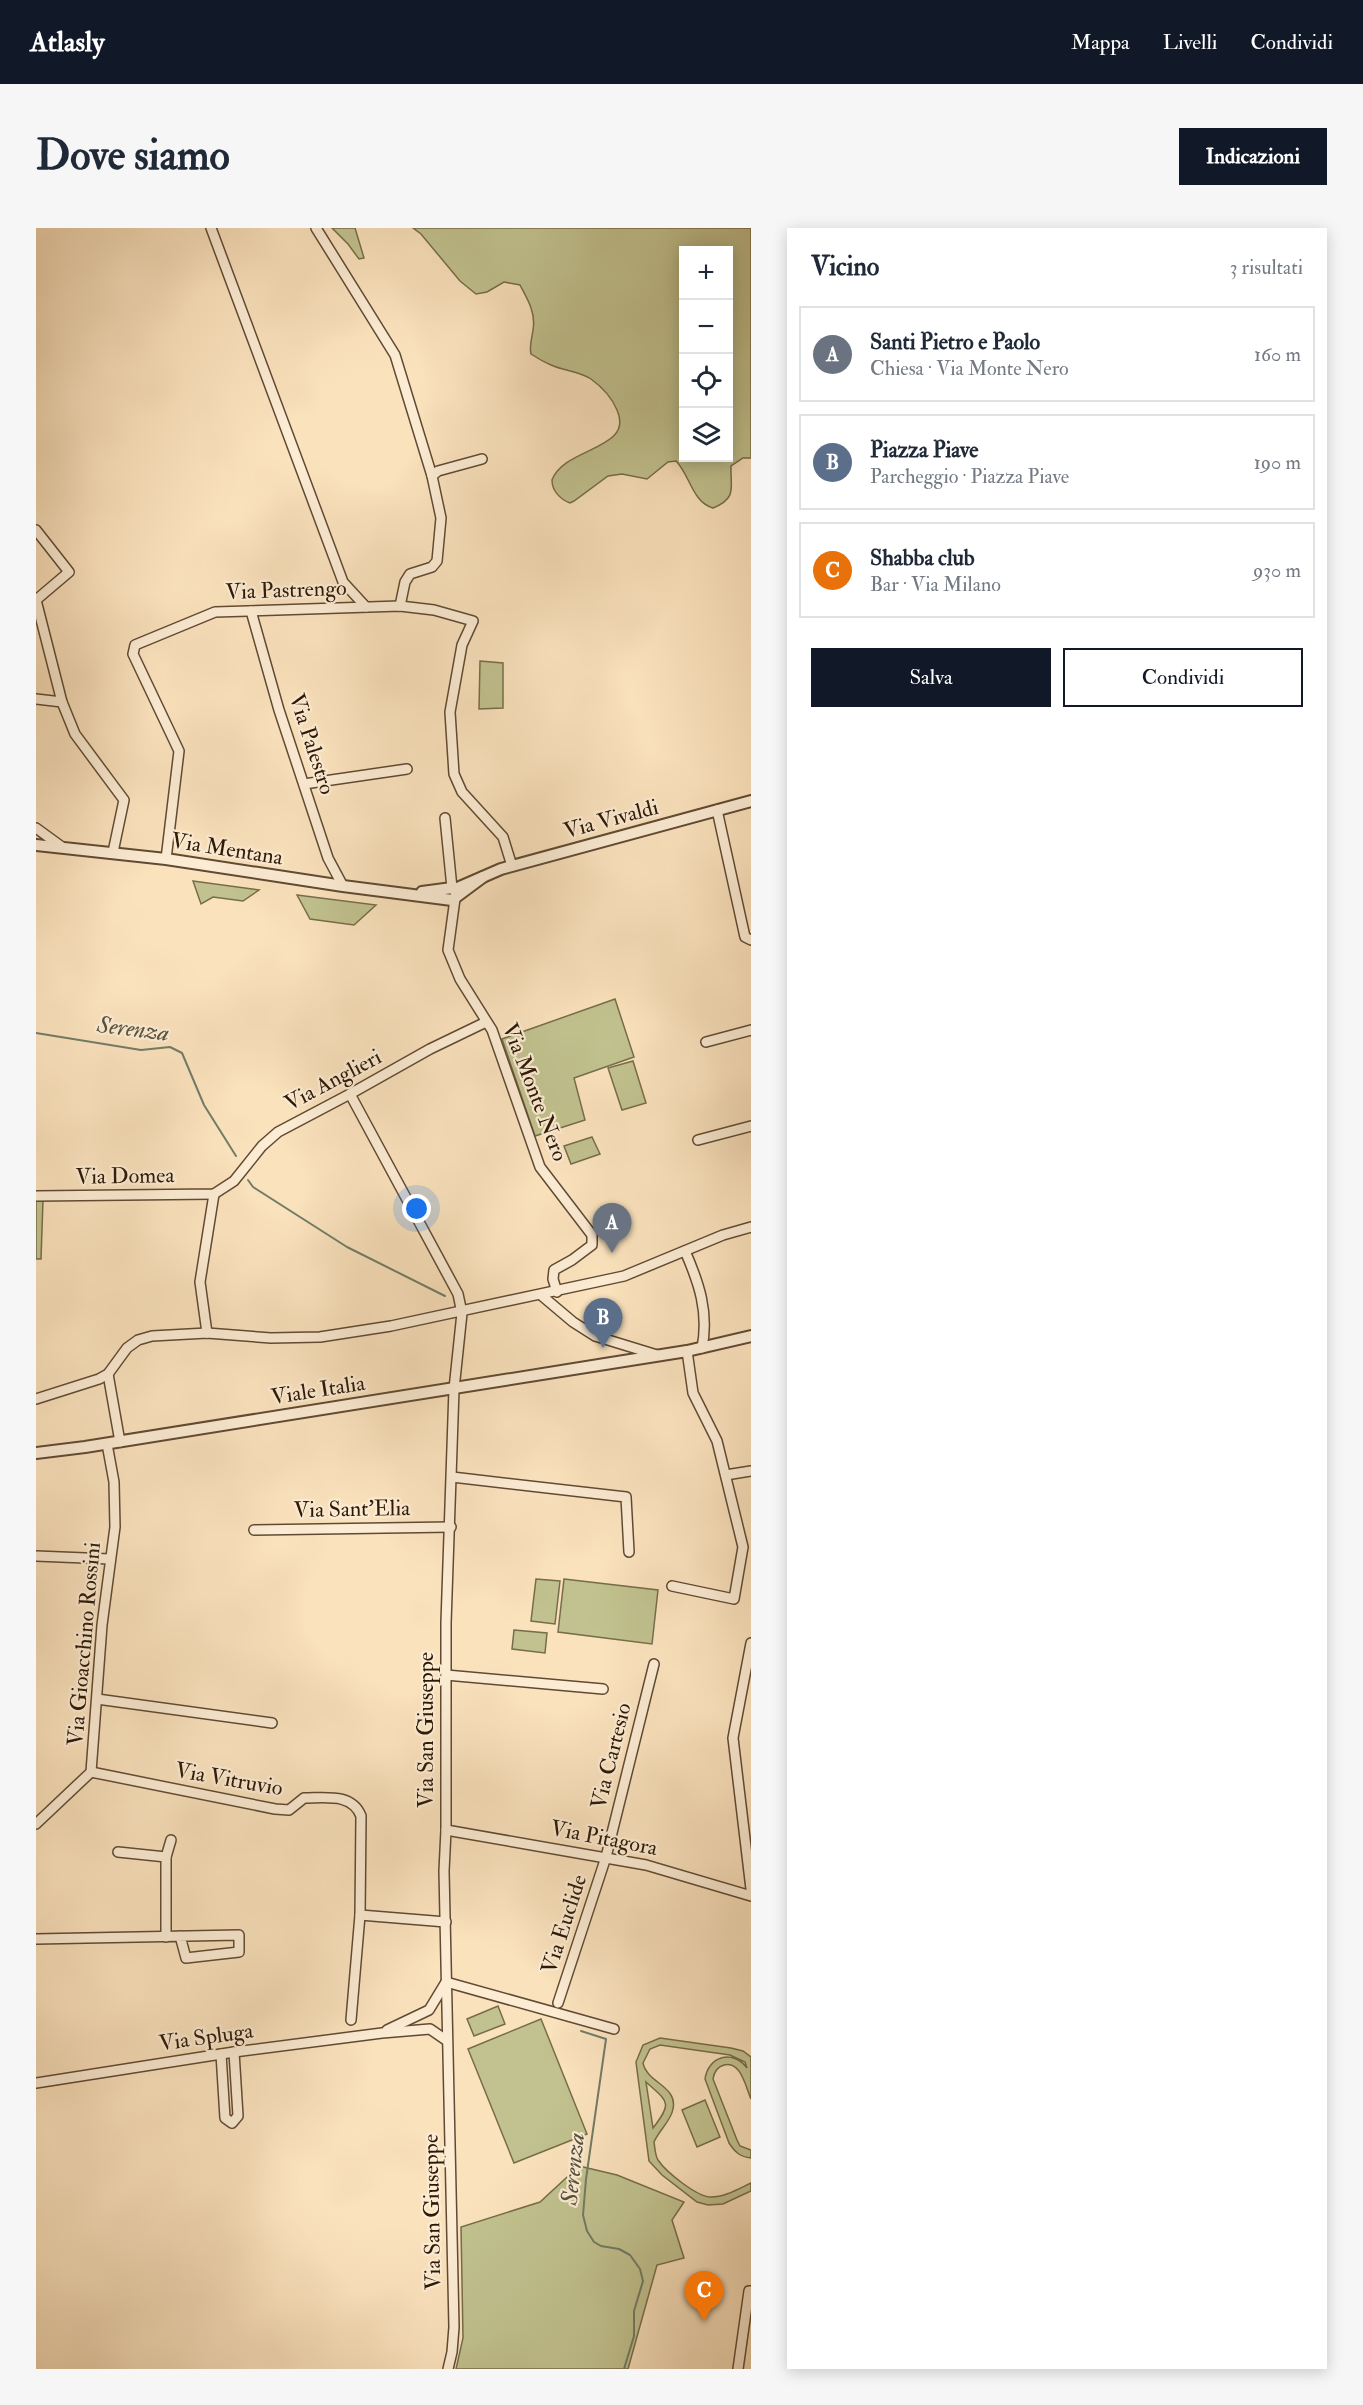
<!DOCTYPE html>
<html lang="it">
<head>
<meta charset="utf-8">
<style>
	:root { --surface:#fff; --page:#f6f6f7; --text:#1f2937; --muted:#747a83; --line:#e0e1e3; --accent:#111827 }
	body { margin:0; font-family:"IM FELL Double Pica",serif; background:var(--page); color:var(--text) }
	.controls { position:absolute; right:18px; top:18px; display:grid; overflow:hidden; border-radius:0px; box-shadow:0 3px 15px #0003 }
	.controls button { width:54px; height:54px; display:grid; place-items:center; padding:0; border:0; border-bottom:2px solid var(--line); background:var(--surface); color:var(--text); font:30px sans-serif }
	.you { position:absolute; left:381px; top:981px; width:21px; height:21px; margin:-15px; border:4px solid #fff; border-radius:50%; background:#1a73e8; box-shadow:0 0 0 9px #1a73e833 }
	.badge { display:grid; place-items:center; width:39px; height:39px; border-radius:50%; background:var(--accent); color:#fff; font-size:20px; font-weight:700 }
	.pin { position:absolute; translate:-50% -50px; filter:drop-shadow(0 2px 3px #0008) }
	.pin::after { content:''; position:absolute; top:32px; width:21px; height:18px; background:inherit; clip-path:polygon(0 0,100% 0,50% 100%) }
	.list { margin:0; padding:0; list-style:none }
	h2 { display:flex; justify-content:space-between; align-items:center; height:78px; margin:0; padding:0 24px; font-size:26px }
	h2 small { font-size:20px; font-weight:400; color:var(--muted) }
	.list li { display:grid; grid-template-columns:39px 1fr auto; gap:18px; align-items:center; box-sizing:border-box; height:96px; margin:0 12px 12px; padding:0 12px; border:2px solid var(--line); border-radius:0px }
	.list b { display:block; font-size:22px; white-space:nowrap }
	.list p { margin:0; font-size:20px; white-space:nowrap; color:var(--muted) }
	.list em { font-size:20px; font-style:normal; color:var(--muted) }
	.actions { display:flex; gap:12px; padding:18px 24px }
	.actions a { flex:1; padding:14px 0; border:2px solid var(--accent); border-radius:0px; text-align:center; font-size:21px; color:var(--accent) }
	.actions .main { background:var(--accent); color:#fff }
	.icon { flex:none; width:33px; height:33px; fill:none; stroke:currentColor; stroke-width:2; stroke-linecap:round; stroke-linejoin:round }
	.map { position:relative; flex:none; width:715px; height:2141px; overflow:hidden; border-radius:0px }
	header { display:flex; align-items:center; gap:36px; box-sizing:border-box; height:84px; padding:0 30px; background:var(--accent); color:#fff }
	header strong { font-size:28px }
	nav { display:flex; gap:33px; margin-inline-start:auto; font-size:21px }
	.intro { display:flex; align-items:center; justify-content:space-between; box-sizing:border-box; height:144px; padding:0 36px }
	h1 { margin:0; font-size:42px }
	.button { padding:15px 27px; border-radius:0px; background:var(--accent); color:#fff; font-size:21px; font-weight:700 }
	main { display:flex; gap:36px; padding:0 36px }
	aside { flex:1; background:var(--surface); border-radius:0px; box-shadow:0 3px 15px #0003 }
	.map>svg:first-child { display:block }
	.green { fill:#c1c28f; stroke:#776d4a; stroke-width:1.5; fill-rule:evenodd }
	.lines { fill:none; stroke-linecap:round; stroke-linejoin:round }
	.stream { stroke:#727c68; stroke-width:2 }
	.minor-casing { stroke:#604a33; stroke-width:12 }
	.tertiary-casing { stroke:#604a33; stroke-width:14 }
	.minor { stroke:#fcecd4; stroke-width:9 }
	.tertiary { stroke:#fcecd4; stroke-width:10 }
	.labels { text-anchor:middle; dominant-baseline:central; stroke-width:4.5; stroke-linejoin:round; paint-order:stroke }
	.street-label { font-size:22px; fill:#2d1805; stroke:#fcecd4 }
	.water-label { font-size:24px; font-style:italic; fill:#55523f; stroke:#fcecd4 }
</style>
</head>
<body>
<header>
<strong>Atlasly</strong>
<nav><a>Mappa</a><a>Livelli</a><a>Condividi</a></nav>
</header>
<div class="intro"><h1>Dove siamo</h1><a class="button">Indicazioni</a></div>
<main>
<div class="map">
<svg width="715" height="2141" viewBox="0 0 715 2141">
	<rect width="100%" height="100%" fill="#fae2bd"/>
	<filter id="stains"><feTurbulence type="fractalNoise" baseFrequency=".00333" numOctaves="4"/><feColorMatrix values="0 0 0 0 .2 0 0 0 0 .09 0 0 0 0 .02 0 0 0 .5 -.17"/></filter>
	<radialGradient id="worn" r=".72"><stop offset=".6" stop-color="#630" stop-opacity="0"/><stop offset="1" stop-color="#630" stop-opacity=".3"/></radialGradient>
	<g class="green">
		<polygon points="296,0 319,0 328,30 323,31 312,16"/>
		<path d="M377,0H715V230H707L695,238C694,259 702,270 677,280C656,274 654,247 640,233L632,234L611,251L586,246L572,248L538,273L534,275C524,271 516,263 516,252C528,219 599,222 581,182C576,170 566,159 555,151C543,143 528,143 515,137C508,134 501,130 495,126C493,117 496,111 497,102C500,85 492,72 484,57L468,54L451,64L440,66L424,53L385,6ZM648,22H692V230H648Z"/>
		<polygon points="444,433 467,435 467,480 443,481"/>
		<polygon points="157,653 223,662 207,673 177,669 165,676"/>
		<polygon points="261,667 340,677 318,697 274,691"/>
		<polygon points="579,771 598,829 538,850 549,892 499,908 466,811"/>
		<polygon points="597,833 610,875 586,882 572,840"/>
		<polygon points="556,909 564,926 535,936 528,918"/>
		<polygon points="7,972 5,1031 0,1031 0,973"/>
		<polygon points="500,1351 524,1353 519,1396 495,1393"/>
		<polygon points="528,1351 622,1362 616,1416 522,1404"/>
		<polygon points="478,1402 511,1405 509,1425 476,1421"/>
		<polygon points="462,1778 469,1796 438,1808 431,1791"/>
		<polygon points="505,1791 551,1906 478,1935 432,1821"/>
		<path d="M624,1810L695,1820L707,1823L715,1829V1871C710,1860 705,1832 688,1837C681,1839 678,1844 677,1851L701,1912L704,1918L715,1922V1930C704,1929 699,1924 693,1915L669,1851C672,1828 697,1821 711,1840L709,1834L694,1827L624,1817L614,1821L607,1835C611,1855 642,1858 637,1881C635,1893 623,1902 618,1914C619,1920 619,1927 622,1932C630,1944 661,1969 675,1969C689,1969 702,1961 715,1955V1963L687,1976L672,1977L661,1974L626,1947L613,1933L600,1834L607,1817ZM610,1854C632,1874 637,1874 617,1900Z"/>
		<polygon points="669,1872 684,1909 661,1919 646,1882"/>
		<polygon points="543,1938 581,1947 648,1974 636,1992 648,2030 621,2037 592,2141 420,2141 427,2110 425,1999 504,1974"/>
	</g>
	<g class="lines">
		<g class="stream">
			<polyline points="0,805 105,822 134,819 146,825 168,877 200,928"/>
			<polyline points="212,952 217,959 311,1019 409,1068"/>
			<polyline points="545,1803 570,1811 550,1951 547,1987 551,2003 558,2014 565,2018 583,2021 594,2027 604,2041 607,2053 598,2083 598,2108 588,2141"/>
		</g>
		<g class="minor-casing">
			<g id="minor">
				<polyline points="175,0 307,354 330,379"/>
				<polyline points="280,0 359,127 396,248"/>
				<polyline points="0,302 33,344 0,372 26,474 39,506 88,572 77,624"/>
				<polyline points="364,378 369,354 374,346 396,339 401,333 405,290 396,248 402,243 446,231"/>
				<polyline points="215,383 243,482 292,630 307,658"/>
				<polyline points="0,471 26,474"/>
				<polyline points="268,556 371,541"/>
				<polyline points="681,582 709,709 715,712"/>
				<polyline points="409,590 416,660"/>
				<polyline points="0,600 26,619"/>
				<polyline points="130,631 143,523 97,426 99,417 179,384 364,378 398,382 437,393 426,417 414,484 418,546 426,564 467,609 476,638"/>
				<polyline points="419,671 412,722 424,751 456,802 504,939 556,1007 556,1017 536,1032 518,1042 517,1051 521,1064"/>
				<polyline points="670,814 715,802"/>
				<polyline points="314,866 422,1066 426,1085 418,1161 410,1395 410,1602 408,1643 418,2099 416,2124 412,2141"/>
				<polyline points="662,912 715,898"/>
				<polyline points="0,968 178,966 198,953 226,918 242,904 314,866 394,821 450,794"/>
				<path d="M649,1023C663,1055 673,1084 666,1120"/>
				<polyline points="505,1067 537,1094 559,1108 621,1127"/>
				<polyline points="171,1105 164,1054 178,966"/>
				<polyline points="72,1146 84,1214"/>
				<polyline points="0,1171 63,1151 72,1146 91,1120 102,1112 116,1108 171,1105 235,1110 284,1109 355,1098 588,1048 687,1007 715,999"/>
				<polyline points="690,1247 715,1243"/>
				<polyline points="416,1249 590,1269 593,1324"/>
				<polyline points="218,1302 415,1299"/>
				<polyline points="0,1328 74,1331"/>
				<polyline points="636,1358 698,1371 707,1319 681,1213 657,1165 651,1123"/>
				<polyline points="715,1415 697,1510 715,1661"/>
				<polyline points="410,1447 567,1461"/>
				<polyline points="61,1471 236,1495"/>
				<path d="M55,1544L239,1581L253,1582L268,1570C290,1570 316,1565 325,1588L324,1687L315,1792"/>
				<polyline points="0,1596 55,1544 66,1397 79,1299 78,1254 71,1216"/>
				<polyline points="410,1602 610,1637 715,1668"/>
				<polyline points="82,1624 130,1629 130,1709"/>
				<polyline points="130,1629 135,1612"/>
				<polyline points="324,1687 410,1694"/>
				<polyline points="0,1711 203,1707 203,1724 150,1730 144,1708"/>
				<polyline points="522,1775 570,1629 618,1436"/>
				<polyline points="351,1802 393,1782 410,1754 578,1801"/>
				<polyline points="185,1826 189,1890 196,1895 202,1888 198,1824"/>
				<polyline points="0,1855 198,1824 346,1805 394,1801 410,1812"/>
				<polyline points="702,2141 713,2063 715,2063"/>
			</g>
		</g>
		<g class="tertiary-casing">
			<g id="tertiary">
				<polyline points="0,617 130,631 307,658 416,672 447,649"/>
				<polyline points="419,661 465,641 715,573"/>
				<polyline points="386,664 416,660 421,664"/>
				<polyline points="0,1225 49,1219 569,1136 651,1123 715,1108"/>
			</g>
		</g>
		<use href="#minor" class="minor"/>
		<use href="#tertiary" class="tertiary"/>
	</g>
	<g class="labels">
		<g class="street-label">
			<text transform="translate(250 362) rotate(-2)">Via Pastrengo</text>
			<text transform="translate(276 516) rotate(72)">Via Palestro</text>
			<text transform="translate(575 591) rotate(-15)">Via Vivaldi</text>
			<text transform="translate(191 621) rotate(9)">Via Mentana</text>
			<text transform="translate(297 852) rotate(-28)">Via Anglieri</text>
			<text transform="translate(499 864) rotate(69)">Via Monte Nero</text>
			<text transform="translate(89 948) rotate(-1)">Via Domea</text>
			<text transform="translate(282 1162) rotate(-9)">Viale Italia</text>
			<text transform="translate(316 1281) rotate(-1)">Via Sant'Elia</text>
			<text transform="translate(48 1416) rotate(-85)">Via Gioacchino Rossini</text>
			<text transform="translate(390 1502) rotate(-90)">Via San Giuseppe</text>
			<text transform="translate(575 1528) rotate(-76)">Via Cartesio</text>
			<text transform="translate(193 1551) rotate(10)">Via Vitruvio</text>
			<text transform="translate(568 1610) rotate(11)">Via Pitagora</text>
			<text transform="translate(528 1696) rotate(-72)">Via Euclide</text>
			<text transform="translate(170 1809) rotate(-8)">Via Spluga</text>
			<text transform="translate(396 1984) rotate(-91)">Via San Giuseppe</text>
		</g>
		<g class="water-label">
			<text transform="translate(97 801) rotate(7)">Serenza</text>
			<text transform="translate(537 1941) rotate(-84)">Serenza</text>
		</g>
	</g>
	<rect width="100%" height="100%" filter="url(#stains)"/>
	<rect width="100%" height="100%" fill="url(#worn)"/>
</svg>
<div class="controls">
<button>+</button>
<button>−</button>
<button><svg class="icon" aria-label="locate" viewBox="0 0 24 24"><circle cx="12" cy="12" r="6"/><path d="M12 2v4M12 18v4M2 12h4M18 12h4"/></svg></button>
<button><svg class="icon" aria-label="layers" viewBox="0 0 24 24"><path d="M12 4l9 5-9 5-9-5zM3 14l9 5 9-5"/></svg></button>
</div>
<div class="you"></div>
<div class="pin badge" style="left:576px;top:1025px;background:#6b7280">A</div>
<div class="pin badge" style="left:567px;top:1120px;background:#5c6f8a">B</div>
<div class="pin badge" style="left:668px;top:2093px;background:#e8710a">C</div>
</div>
<aside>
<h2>Vicino<small>3 risultati</small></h2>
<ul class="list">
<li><span class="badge" style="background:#6b7280">A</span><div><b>Santi Pietro e Paolo</b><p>Chiesa · Via Monte Nero</p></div><em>160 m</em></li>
<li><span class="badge" style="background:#5c6f8a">B</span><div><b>Piazza Piave</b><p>Parcheggio · Piazza Piave</p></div><em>190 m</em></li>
<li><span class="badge" style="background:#e8710a">C</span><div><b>Shabba club</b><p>Bar · Via Milano</p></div><em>930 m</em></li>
</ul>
<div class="actions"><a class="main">Salva</a><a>Condividi</a></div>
</aside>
</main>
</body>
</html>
